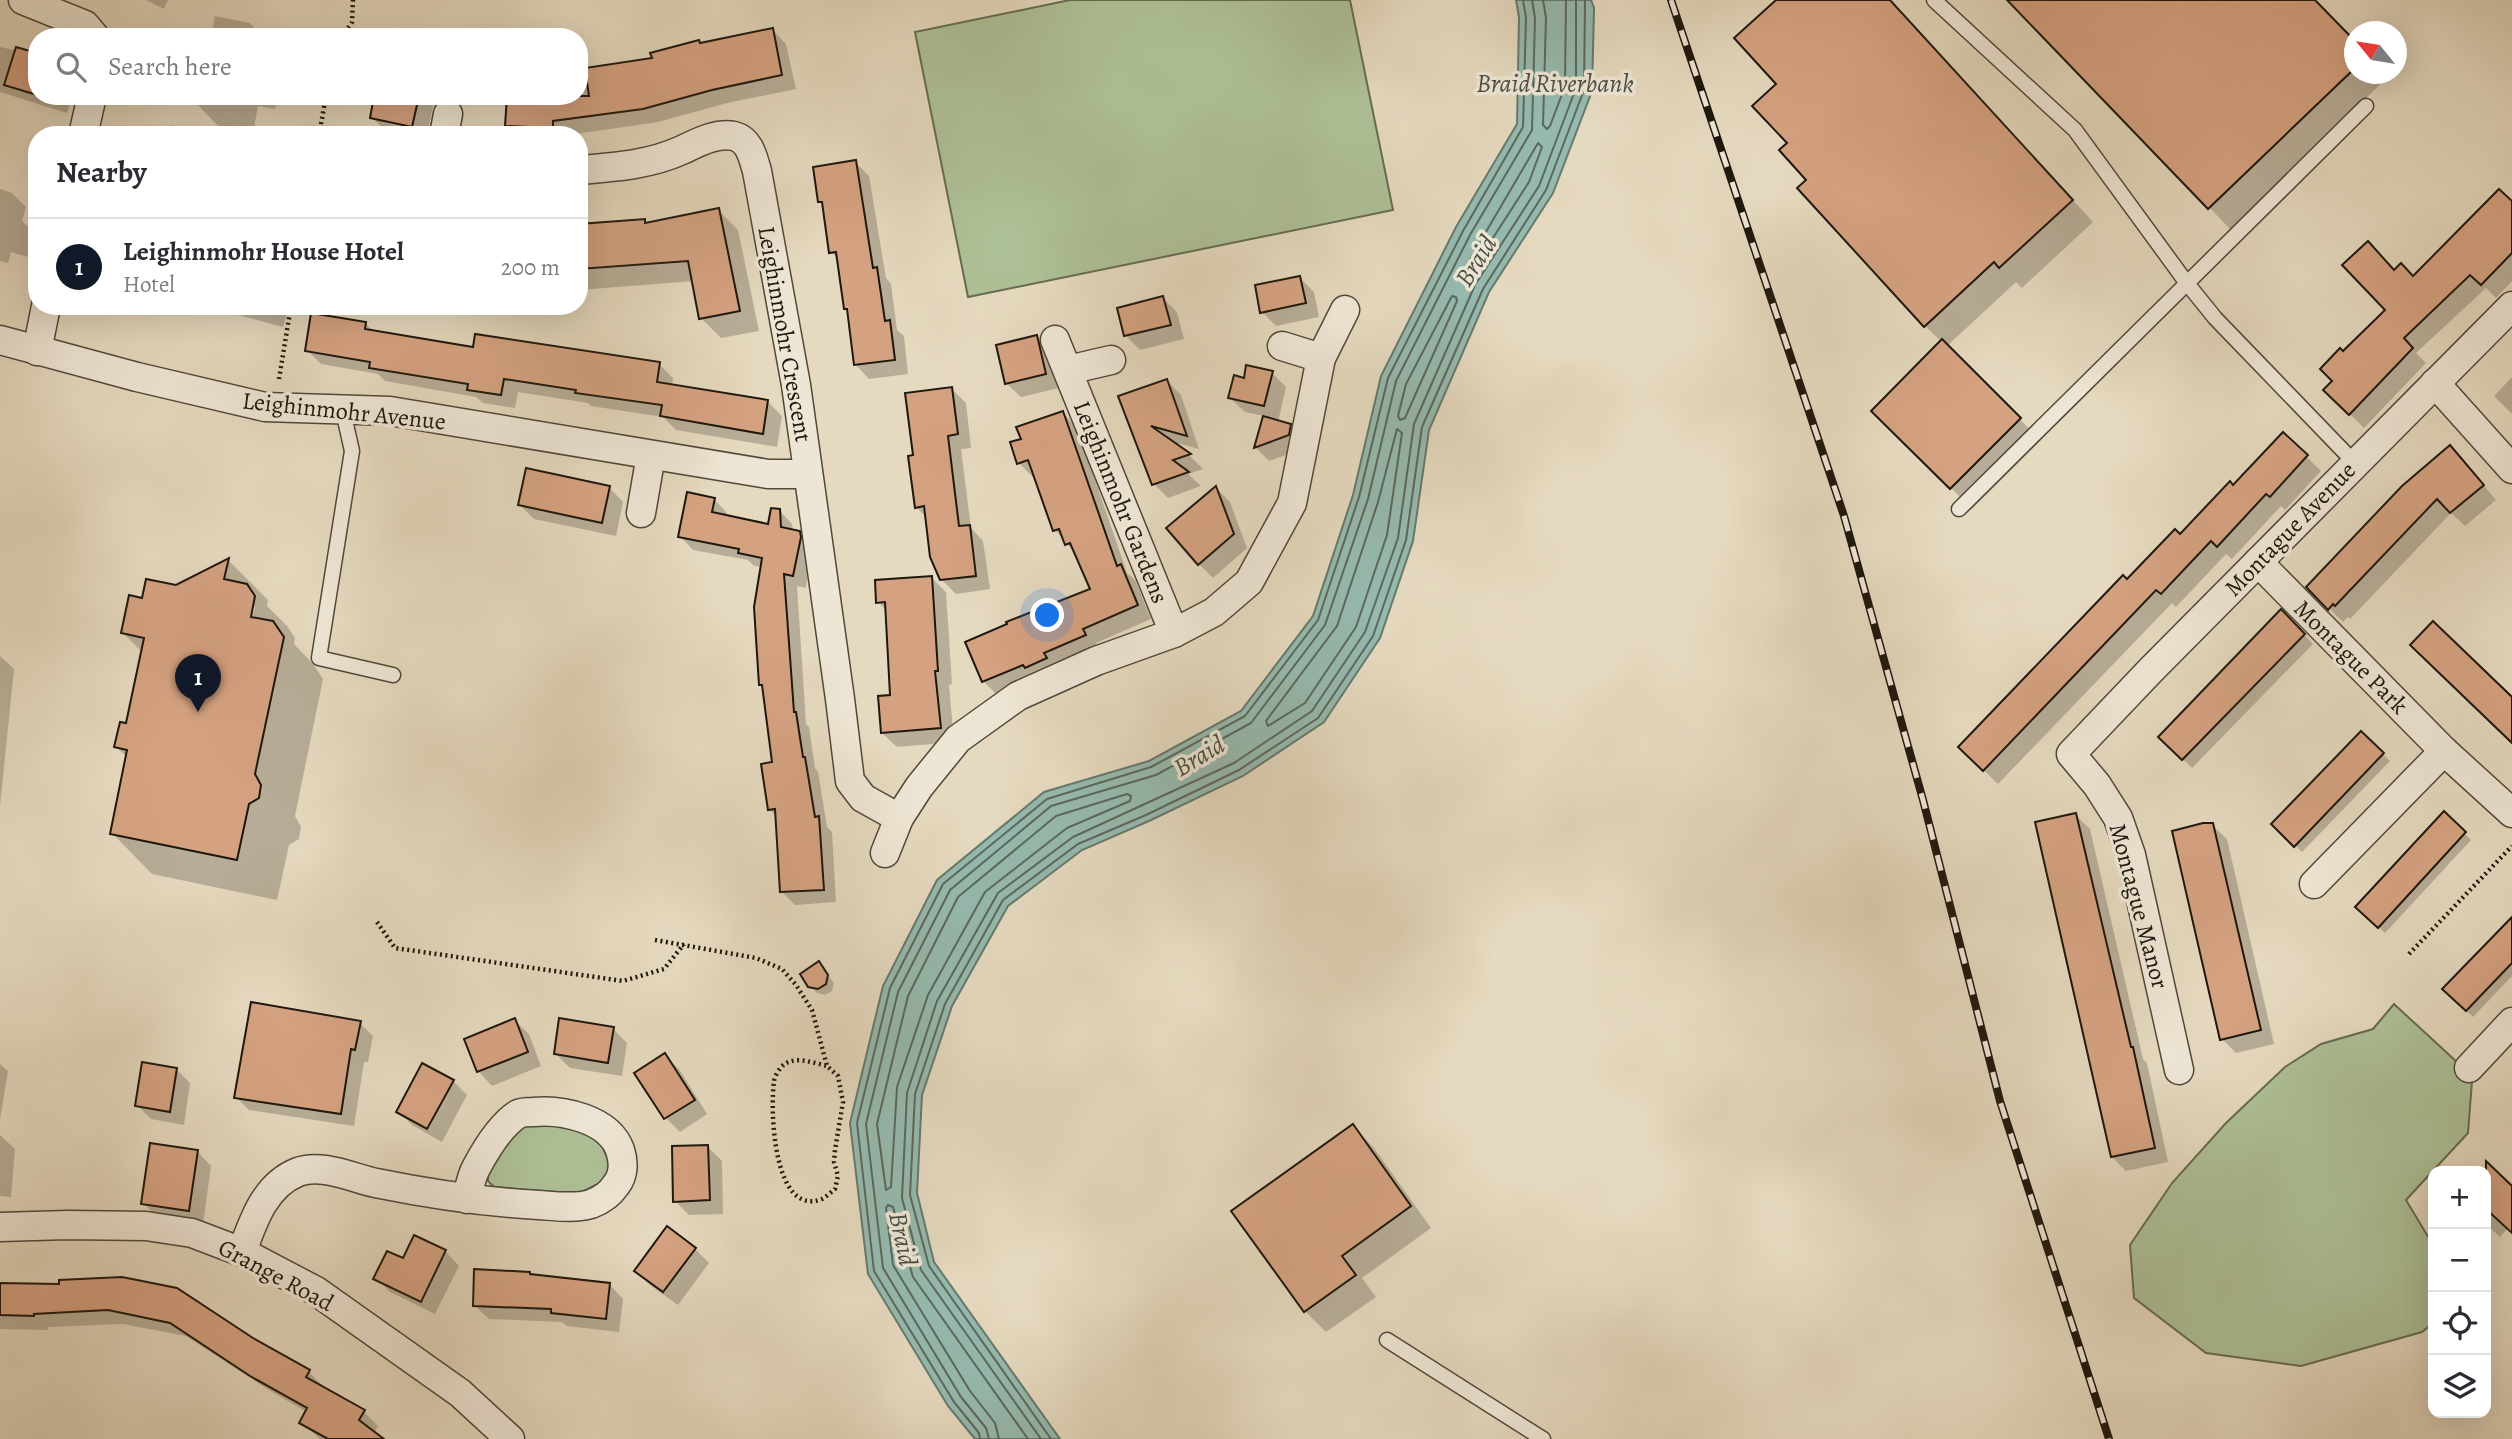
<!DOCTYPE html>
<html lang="en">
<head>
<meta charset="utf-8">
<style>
	:root { --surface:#fff; --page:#f2f2f3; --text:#2b2b33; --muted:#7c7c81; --line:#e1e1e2; --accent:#111827 }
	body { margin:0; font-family:Alegreya,serif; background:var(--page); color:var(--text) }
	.controls { position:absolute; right:21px; bottom:21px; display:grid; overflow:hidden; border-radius:14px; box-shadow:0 7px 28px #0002 }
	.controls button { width:63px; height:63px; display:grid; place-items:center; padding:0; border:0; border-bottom:2px solid var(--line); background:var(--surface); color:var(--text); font:35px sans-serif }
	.compass { position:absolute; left:2344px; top:21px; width:63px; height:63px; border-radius:50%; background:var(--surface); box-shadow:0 7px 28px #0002; rotate:300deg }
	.you { position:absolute; left:1048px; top:616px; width:24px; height:24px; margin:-18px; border:5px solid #fff; border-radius:50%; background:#1a73e8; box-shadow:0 0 0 10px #1a73e833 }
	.badge { display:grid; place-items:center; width:46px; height:46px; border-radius:50%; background:var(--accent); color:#fff; font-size:23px; font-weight:700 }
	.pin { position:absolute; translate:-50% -58px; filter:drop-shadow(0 2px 4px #0008) }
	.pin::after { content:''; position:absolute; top:37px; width:24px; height:21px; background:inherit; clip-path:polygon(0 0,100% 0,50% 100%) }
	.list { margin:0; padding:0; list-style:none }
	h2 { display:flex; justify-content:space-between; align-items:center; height:91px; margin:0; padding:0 28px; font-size:30px }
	h2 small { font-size:23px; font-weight:400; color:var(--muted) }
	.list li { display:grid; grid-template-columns:46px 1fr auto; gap:21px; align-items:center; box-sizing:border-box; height:98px; padding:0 28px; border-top:2px solid var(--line) }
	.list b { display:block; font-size:26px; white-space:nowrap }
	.list p { margin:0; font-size:23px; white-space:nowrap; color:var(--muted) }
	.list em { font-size:23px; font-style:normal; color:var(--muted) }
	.icon { flex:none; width:38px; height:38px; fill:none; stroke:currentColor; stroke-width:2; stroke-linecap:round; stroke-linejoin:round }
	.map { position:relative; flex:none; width:2512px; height:1439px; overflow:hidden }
	.search { position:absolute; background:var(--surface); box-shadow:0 7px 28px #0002; left:28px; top:28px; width:560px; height:77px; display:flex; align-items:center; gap:18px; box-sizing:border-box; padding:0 24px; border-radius:28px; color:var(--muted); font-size:26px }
	.panel { position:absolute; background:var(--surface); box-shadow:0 7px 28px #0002; left:28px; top:126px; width:560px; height:189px; border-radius:28px }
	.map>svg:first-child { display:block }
	.green { fill:#aec097; stroke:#666c52; stroke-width:2 }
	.water { fill:#96baaf; stroke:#66796e; stroke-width:2 }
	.shadow { fill:#0003; fill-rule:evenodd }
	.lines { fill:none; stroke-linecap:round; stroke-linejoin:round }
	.shore { stroke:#5a685e; stroke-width:2 }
	.building { fill:#d5a281; stroke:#1e170d; stroke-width:2 }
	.lane-casing { stroke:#50483a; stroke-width:17 }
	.street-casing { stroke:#50483a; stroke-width:31 }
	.path { stroke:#1e170d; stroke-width:4.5; stroke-dasharray:2 3.5; stroke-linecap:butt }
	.lane { stroke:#eee6d5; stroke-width:14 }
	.street { stroke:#eee6d5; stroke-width:28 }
	.rail-casing { stroke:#1e170d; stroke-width:8 }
	.rail { stroke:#eee6d5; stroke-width:5; stroke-dasharray:16; stroke-linecap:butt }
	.labels { text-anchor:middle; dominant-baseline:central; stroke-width:7; stroke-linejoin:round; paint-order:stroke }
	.street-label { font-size:24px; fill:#1e170d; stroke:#eee6d5 }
	.water-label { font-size:26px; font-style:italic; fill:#485046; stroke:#eee6d5 }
</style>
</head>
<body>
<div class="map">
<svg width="2512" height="1439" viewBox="0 0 2512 1439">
	<rect width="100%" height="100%" fill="#e5d9bf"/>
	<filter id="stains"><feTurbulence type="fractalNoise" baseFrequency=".00286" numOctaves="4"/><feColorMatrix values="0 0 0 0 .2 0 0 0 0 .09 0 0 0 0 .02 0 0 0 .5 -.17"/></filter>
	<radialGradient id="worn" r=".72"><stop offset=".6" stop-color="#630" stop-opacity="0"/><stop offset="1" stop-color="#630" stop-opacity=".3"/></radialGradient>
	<g class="green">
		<polygon points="1070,0 1350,0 1393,210 968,297 915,32"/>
		<polygon points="2394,1004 2459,1064 2472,1081 2468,1133 2406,1200 2433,1245 2433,1323 2422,1332 2301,1366 2206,1353 2134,1298 2130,1245 2172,1183 2226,1123 2285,1067 2321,1044 2373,1029"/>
		<polygon points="550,1121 587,1134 601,1143 610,1164 608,1174 602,1182 578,1194 494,1187 488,1181 488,1173 510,1137 522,1126"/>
	</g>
	<polygon class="water" points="1516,0 1591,0 1594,8 1592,91 1553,193 1489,292 1429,430 1413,541 1380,638 1324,722 1243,776 1149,821 1082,850 1008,906 952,1006 922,1095 917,1193 934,1262 1060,1439 975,1439 948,1406 868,1274 850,1123 883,986 937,880 1044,792 1149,761 1241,711 1313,616 1353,495 1381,376 1456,227 1517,124 1519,17"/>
	<g class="shadow">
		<polygon points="146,0 168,0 164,9"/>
		<polygon points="1778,0 1890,0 2093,222 2022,288 2016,282 1946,347 2041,440 1972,509 1874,411 1942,342 1925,326 1808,180 1789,143 1778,84"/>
		<polygon points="2010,0 2313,0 2354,43 2354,74 2384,74 2388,77 2230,229"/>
		<polygon points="215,16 250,23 263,37 211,37"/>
		<polygon points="772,29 786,44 796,89 727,103 658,122 569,135 517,135 507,125 579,96 579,71 654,60 701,44"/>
		<polygon points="0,47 37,55 37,96 72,96 67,113 0,92"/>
		<polygon points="199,96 278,96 275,109 258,106 253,133 218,126 197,104"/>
		<path d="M376,96H435L427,135H401L386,132L372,117ZM386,120L421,127V131L386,123Z"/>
		<polygon points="170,125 205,133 207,135 168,135"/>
		<polygon points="855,162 869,176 886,278 891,284 897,330 904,336 908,374 869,379 855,364 849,311 846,308 839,260 831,252 824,206 820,202"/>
		<polygon points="0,189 12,193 26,207 22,221 35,233 28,257 11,252 8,263 0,261"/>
		<polygon points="2512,203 2512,281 2496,298 2486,288 2416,353 2426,363 2364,428 2326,390 2335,381 2343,354 2388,311 2395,272 2414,278"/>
		<polygon points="718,210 738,230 759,331 721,338 701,318 694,281 579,290 579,226 644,221 648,225"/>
		<polygon points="1300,278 1314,292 1319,317 1276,326 1262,312"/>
		<polygon points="1163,298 1177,312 1184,339 1140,350 1126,336"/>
		<polygon points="162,306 197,306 195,314"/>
		<polygon points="204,306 289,306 283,327"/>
		<polygon points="365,323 374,332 475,349 659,364 673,378 672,386 768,402 782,416 777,447 676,430 663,417 591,406 588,403 518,392 515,408 483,403 476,397 385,381 378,374 321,364 307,350"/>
		<polygon points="1036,337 1050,352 1059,388 1021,397 1006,383"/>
		<polygon points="1272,373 1286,387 1278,422 1290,426 1304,440 1302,449 1269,461 1255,447 1264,416 1245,412 1230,398 1245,380"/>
		<polygon points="2512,377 2512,414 2494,396"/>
		<polygon points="1167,381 1181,395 1199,449 1169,441 1189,455 1203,469 1188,474 1201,486 1168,498 1154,484 1121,397"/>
		<polygon points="952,389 966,403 971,448 961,449 971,528 983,541 990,589 956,594 941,579 927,518 916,507 915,456"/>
		<polygon points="1063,413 1077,427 1127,573 1135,580 1151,619 1096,643 1099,650 997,695 983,681 1092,590 1077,555 1055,530 1035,476 1033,477 1019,463 1023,440"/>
		<polygon points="2283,434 2321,471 2285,510 2281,506 2232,559 2226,554 2176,607 2172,603 1998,784 1974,761 2128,581 2180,537 2233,487"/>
		<polygon points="2464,462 2496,500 2465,526 2451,513 2350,619 2348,617 2343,622 2308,587"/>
		<polygon points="609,487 623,502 616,536 534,519 520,505"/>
		<polygon points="1216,488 1230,502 1247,548 1213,578 1199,564"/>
		<polygon points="714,499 727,513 726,517 770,527 779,510 792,524 793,531 799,532 812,546 806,588 797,586 806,724 809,727 815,768 818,772 827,827 832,832 836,902 795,905 782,892 777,817 770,810 774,763 764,687 761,685 763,567 754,566 748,560 693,550 680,536"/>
		<path d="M228,560L268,600L267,606L287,626L295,638L294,644L313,664L323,679L295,816L301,827L299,839L289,845L277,900L152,874L112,833L128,758L116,747L128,725L143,653L123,633L143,600L176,587ZM251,607H255L250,626Z"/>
		<polygon points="932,578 946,592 952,684 949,685 954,742 897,747 882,733 892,696 887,611 878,602"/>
		<polygon points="2281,611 2313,644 2192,768 2160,737"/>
		<polygon points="0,656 14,669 0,806"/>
		<polygon points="2361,733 2390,761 2302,852 2273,824"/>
		<polygon points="2444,814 2471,840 2385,933 2357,907"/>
		<polygon points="2075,815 2090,829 2143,1059 2147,1063 2168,1162 2126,1171 2112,1157"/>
		<polygon points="2212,825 2227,839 2274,1044 2236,1053 2222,1039"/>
		<polygon points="2512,919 2512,976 2473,1017 2445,989"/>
		<polygon points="818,963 834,983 832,991 825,995 817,993 810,986"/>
		<polygon points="514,1020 529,1034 541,1066 492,1086 478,1071"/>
		<polygon points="360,1023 373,1036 368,1062 364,1062 354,1126 249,1110 236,1097"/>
		<polygon points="613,1029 627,1043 622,1076 570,1068 556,1054"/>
		<polygon points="664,1055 679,1069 707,1114 680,1132 666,1118 637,1073"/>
		<polygon points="0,1064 8,1071 0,1120"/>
		<polygon points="176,1069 190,1083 184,1125 151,1119 137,1105"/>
		<polygon points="453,1081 467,1095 442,1142 412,1125 398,1111"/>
		<polygon points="1352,1126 1374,1148 1431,1228 1362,1278 1376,1297 1326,1332 1305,1311"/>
		<polygon points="0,1135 15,1149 11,1197 0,1196"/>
		<polygon points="708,1147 722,1161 723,1214 689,1215 675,1201"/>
		<polygon points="197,1151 211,1166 203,1224 157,1217 143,1203"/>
		<polygon points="2490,1168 2512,1188 2512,1232 2508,1228 2500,1237 2486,1224 2486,1173"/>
		<polygon points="695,1249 709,1263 678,1305 650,1285 636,1271"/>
		<polygon points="445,1251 459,1266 435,1314 390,1292 376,1278 403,1261"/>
		<polygon points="532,1276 609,1284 623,1299 619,1332 567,1326 562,1322 489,1319 474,1305"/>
		<polygon points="0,1284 252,1339 309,1372 323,1386 322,1388 364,1412 378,1426 374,1433 381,1439 320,1439 301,1422 307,1412 267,1389 186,1336 123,1324 48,1327 48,1330 0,1329"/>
	</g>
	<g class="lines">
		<g class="shore">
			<polyline points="1543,0 1546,18 1543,125 1547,129 1550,126 1565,86 1566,0"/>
			<polygon points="1538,143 1542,147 1529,182 1473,269 1468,270 1466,266"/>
			<polygon points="1452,296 1456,297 1457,301 1405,418 1400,420 1398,416 1406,384"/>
			<polygon points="1397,429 1402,433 1387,535 1356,627 1305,703 1268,726 1266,721 1337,626 1378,502"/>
			<polygon points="1127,794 1131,796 1130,801 1067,828 985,892 928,995 897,1087 891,1187 886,1190 877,1124 908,996 958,897 1056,816"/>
			<polyline points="980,1439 979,1433 954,1402 874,1271 857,1123 890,988 943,884 1047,799 1151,767 1245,716 1318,620 1359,497 1388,378 1463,231 1523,127 1526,17 1523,0"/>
			<polyline points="989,1439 986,1428 961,1397 883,1268 866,1124 898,992 950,890 1051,806 1156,775 1251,723 1325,625 1368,499 1396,381 1470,235 1532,130 1535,18 1532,0"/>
			<polyline points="999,1439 995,1423 970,1391 893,1265 886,1208 888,1205 893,1207 913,1277 1028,1439"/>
			<polyline points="1041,1439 921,1270 902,1198 907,1093 937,1001 998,893 1073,837 1234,763 1312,711 1365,632 1398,538 1414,424 1475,285 1539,186 1576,88 1576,0"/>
			<polyline points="1051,1439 929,1266 910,1195 915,1094 945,1004 1003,900 1078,844 1146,815 1239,770 1318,718 1373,636 1406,540 1422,427 1483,289 1546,190 1584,90 1585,0"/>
		</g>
	</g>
	<g class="building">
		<polygon points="1776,0 1890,0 2073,200 1999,268 1994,262 1924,327 1797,188 1806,180 1779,150 1787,143 1752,106 1776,84 1734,38"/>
		<polygon points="2007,0 2315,0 2355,41 2355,68 2208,209"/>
		<polygon points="773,28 782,75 712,90 643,109 553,121 553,128 505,126 507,96 589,96 585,68 652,58 650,53 699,40 700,43"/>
		<polygon points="16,47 37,53 37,95 4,85"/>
		<polygon points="374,96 419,96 412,127 370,118"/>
		<polygon points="856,160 873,268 877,267 885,321 890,320 895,360 854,365 847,309 844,309 836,252 829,253 822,202 818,202 813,167"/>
		<polygon points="2499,189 2512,201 2512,253 2481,285 2470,275 2404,338 2413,348 2349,415 2323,390 2332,381 2320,369 2340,348 2343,351 2385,310 2342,265 2368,241 2394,270 2401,263 2413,276"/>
		<polygon points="719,208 740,311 699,319 688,261 579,269 579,224 645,219 645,223"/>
		<polygon points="1300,276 1306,303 1260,313 1255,285"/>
		<polygon points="1163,296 1171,325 1124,336 1117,308"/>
		<polygon points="311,313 366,322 365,329 473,347 475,334 660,362 657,382 768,400 763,434 660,416 662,405 575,393 576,390 504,379 501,395 467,390 468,384 369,368 370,362 305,351"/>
		<polygon points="1037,335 1046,374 1005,384 996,345"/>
		<polygon points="1942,339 2021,418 1950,489 1871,411"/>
		<polygon points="1246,365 1273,371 1264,406 1228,398 1234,375 1244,378"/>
		<polygon points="1167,379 1187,436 1151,426 1191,454 1173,460 1189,472 1152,485 1118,396"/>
		<polygon points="952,387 958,434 948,436 959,526 970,525 976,576 940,580 930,557 924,506 915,508 908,456 913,455 905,393"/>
		<polygon points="1063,411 1117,566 1121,564 1138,605 1083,629 1086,635 1044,653 1047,658 1025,668 1023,665 982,682 965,642 1007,624 1006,622 1090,589 1070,543 1065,545 1059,529 1053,531 1028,460 1017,464 1010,442 1021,439 1016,427"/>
		<polygon points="1263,416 1291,424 1289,435 1254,448"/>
		<polygon points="2283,432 2308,455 2270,497 2266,494 2217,547 2211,541 2161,594 2156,590 1983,771 1958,747 2123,575 2127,579 2175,529 2180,534 2230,481 2233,485"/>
		<polygon points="2450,445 2484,485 2450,513 2437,499 2335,606 2333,604 2328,610 2306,587 2402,486"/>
		<polygon points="526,468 610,486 602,523 518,505"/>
		<polygon points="1216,486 1234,534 1198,565 1166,528"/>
		<polygon points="687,492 715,498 712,512 768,524 771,508 780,509 781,527 800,531 801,537 793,576 784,574 794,712 796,712 803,757 805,757 815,817 819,816 824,890 780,892 775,809 768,810 761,764 772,762 762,685 759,685 754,607 762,558 738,553 739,549 678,537"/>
		<polygon points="229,558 224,579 247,584 255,596 251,617 273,621 284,637 255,774 261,785 259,798 249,804 237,860 110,834 127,750 114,747 120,722 126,723 144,638 121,633 129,595 142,598 146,579 176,585"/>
		<polygon points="932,576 938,671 935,671 941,728 881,733 878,696 890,695 885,602 876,603 875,580"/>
		<polygon points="2281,609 2305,634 2182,760 2158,737"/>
		<polygon points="2433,621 2512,697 2512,743 2410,645"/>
		<polygon points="2361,731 2384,753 2294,847 2271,824"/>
		<polygon points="2444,811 2466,832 2378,928 2355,907"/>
		<polygon points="2076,813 2131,1047 2133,1047 2155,1148 2111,1157 2035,822"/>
		<polygon points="2203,823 2213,823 2261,1030 2220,1040 2172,831"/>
		<polygon points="2512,917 2512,963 2466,1011 2442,989"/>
		<polygon points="819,961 828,975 826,984 818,989 808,987 800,974"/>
		<polygon points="251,1002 361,1021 355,1050 351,1049 341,1114 234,1098"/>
		<polygon points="515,1018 528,1052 477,1072 464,1039"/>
		<polygon points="559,1018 614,1027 608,1063 554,1054"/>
		<polygon points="665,1053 695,1100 664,1119 634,1073"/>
		<polygon points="142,1062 177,1068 170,1112 135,1106"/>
		<polygon points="422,1063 454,1080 427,1129 396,1112"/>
		<polygon points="1353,1124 1411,1206 1342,1256 1356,1275 1304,1312 1231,1211"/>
		<polygon points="150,1143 198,1150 189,1211 141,1204"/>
		<polygon points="708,1145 710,1200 673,1202 672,1146"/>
		<polygon points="2486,1161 2512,1186 2512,1233 2486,1209"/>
		<polygon points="667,1226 696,1248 663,1292 634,1271"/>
		<polygon points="414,1235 446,1250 421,1302 373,1279 387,1251 403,1258"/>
		<polygon points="474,1269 530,1272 530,1274 610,1283 606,1319 551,1313 551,1309 473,1306"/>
		<polygon points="122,1277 177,1288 253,1338 310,1370 306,1377 365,1410 359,1420 384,1439 328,1439 299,1423 307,1408 250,1376 170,1323 108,1310 34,1314 34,1316 0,1315 0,1283 59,1284 59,1280"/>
	</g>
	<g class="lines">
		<g class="lane-casing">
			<g id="lane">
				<polyline points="1934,0 2075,130 2186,282 2215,318 2355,463"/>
				<polyline points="343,411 352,451 319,658 393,675"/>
				<polyline points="1959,509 2366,106"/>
				<polyline points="1387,1340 1543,1439"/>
			</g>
		</g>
		<g class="street-casing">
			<g id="street">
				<polyline points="23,0 85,25 95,37"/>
				<polyline points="83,135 92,96"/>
				<polyline points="444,135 448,114"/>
				<path d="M579,170C615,167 649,165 682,150C697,143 717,132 734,136C750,140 753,158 757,171L796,385L840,699L850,781L863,798L899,818"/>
				<polyline points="0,340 137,377 265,407 390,411 768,474 808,474"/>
				<polyline points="1055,340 1174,633"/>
				<polyline points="1282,346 1321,358"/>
				<polyline points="37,351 46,306"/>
				<polyline points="1068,370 1111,360"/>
				<polyline points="2435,383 2512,469"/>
				<polyline points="641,513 651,455"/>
				<polyline points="2258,562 2444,751 2512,813"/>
				<polyline points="885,853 899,818 919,787 958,739 1018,696 1096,661 1174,633 1214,612 1249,582 1292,503 1321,358 1345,310"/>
				<polyline points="2314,884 2444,751"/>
				<polyline points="2469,1068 2512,1022"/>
				<polyline points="2179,1070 2131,855 2118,818 2097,785 2071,754 2150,671 2512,306"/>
				<polyline points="0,1227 68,1225 146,1226 192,1233 242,1252 316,1291 460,1393 510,1439"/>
				<path d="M242,1252C253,1221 265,1185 298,1172C321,1163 353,1178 376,1183C430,1194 484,1202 539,1205C555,1206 575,1209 591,1204C602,1200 610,1194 616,1185C624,1175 624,1162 620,1150C609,1119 562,1109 533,1112C528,1112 522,1112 518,1114C501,1125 485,1151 476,1168C471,1177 469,1189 467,1199"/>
			</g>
		</g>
		<g class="path">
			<polyline points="342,37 352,22 353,0"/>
			<polyline points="319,135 326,96"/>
			<polyline points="279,379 291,306"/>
			<polyline points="377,922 395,948 623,981 664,969 684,944"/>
			<path d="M655,940L756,958L782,969L796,985L812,1010L827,1066L838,1076L843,1102L835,1150L834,1162L838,1176L835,1189C831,1192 826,1197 822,1199C773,1218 770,1109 774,1082C774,1077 780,1067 785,1064C796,1056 814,1063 827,1066"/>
			<polyline points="2409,954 2512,846"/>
		</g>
		<use href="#lane" class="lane"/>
		<use href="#street" class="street"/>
		<g class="rail-casing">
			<polyline id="rail" points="1671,0 1844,516 1923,800 2000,1101 2109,1439"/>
		</g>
		<use href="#rail" class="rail"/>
	</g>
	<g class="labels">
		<g class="street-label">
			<text transform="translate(785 334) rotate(80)">Leighinmohr Crescent</text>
			<text transform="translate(344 411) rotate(6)">Leighinmohr Avenue</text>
			<text transform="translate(1121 502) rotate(68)">Leighinmohr Gardens</text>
			<text transform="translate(2290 529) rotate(-46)">Montague Avenue</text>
			<text transform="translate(2351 657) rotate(45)">Montague Park</text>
			<text transform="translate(2139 906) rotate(75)">Montague Manor</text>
			<text transform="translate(276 1275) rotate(28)">Grange Road</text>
		</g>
		<g class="water-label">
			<text x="1555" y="83">Braid Riverbank</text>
			<text transform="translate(1476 261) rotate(-58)">Braid</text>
			<text transform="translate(1199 756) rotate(-31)">Braid</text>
			<text transform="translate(903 1239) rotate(78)">Braid</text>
		</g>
	</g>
	<rect width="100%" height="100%" filter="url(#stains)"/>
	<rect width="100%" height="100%" fill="url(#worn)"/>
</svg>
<div class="controls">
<button>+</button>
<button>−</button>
<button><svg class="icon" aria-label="locate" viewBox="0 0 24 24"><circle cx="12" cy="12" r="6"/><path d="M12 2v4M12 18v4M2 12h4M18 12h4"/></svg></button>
<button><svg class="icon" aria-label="layers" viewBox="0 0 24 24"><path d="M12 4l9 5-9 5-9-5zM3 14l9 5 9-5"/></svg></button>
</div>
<svg class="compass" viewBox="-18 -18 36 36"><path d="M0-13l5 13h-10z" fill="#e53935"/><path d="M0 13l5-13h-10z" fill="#7c7c81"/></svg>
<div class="you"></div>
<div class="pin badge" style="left:198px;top:712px">1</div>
<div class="search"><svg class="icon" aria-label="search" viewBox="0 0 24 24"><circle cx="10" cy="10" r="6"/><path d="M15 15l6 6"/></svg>Search here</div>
<section class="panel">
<h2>Nearby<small></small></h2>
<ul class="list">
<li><span class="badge">1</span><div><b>Leighinmohr House Hotel</b><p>Hotel</p></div><em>200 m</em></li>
</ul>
</section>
</div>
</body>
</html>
